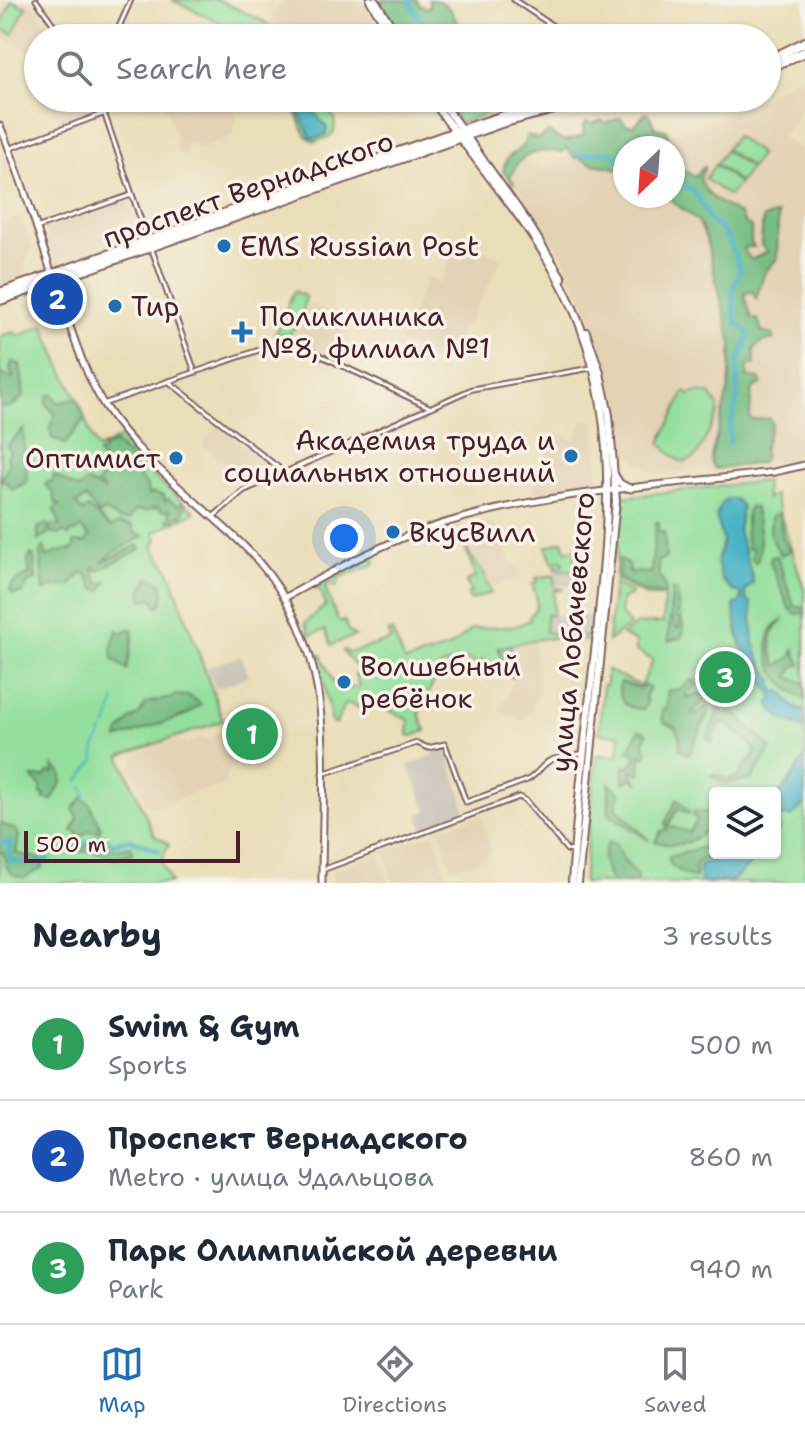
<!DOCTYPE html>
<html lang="en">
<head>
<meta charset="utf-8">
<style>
	:root { --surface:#fff; --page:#f2f2f3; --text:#1f2937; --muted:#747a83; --line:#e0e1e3; --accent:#1f6fb2 }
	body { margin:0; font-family:"Shantell Sans",sans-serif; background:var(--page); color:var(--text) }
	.controls { position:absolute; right:24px; bottom:24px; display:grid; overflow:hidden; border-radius:8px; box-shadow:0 2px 6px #0004 }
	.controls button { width:72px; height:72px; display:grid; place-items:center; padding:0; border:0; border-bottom:2px solid var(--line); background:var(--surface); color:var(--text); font:40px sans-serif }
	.compass { position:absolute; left:613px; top:136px; width:72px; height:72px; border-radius:50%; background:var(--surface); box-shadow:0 2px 6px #0004; rotate:205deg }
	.scale { position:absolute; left:24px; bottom:20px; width:216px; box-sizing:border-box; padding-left:8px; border:4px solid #4a1f2b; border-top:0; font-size:22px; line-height:28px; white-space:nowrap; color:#4a1f2b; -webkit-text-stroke:6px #f7f3e8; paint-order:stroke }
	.you { position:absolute; left:344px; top:538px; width:28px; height:28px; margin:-20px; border:6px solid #fff; border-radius:50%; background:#1a73e8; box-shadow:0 0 0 12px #1a73e833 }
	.badge { display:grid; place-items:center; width:52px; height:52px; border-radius:50%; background:var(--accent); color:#fff; font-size:26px; font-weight:700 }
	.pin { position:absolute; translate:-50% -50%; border:4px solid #fff; box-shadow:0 2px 8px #0006 }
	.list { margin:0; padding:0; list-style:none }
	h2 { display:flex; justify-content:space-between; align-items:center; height:104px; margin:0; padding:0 32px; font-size:34px }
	h2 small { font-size:26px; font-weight:400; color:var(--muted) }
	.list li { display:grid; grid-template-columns:52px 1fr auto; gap:24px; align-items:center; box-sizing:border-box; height:112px; padding:0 32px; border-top:2px solid var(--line) }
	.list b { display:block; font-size:30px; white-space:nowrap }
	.list p { margin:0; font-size:26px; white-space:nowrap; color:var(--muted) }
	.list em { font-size:26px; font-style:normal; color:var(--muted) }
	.icon { flex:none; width:44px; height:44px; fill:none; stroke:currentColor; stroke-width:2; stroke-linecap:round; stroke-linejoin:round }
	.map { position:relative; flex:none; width:805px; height:883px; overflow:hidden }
	.search { position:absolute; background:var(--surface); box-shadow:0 2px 6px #0004; left:24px; right:24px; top:24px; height:88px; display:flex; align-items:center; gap:20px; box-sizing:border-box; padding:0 28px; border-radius:44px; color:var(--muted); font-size:30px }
	.sheet { height:440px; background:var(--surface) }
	nav { display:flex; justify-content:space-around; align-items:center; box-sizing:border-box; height:112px; border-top:2px solid var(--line); background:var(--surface); font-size:22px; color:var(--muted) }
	nav a { display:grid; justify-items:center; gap:4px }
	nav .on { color:var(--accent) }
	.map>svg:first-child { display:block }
	.built { fill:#e3d2b4; fill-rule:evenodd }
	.industrial { fill:#c9c3b8 }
	.green { fill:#93df9b; stroke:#6e7f63; stroke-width:2; fill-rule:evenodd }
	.forest { fill:#76be83; stroke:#606e57; stroke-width:2 }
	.water { fill:#48b3c6; stroke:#496978; stroke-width:2 }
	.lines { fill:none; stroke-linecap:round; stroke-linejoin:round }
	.stream { stroke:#48b3c6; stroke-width:2 }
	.river { stroke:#48b3c6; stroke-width:5 }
	.minor-casing { stroke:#82625d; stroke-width:7 }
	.tertiary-casing { stroke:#82625d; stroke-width:9 }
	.secondary-casing { stroke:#82625d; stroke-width:10 }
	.primary-casing { stroke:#82625d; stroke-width:12 }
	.minor { stroke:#fff; stroke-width:3 }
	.tertiary { stroke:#fff; stroke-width:5 }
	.secondary { stroke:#fff; stroke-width:6 }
	.primary { stroke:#fff; stroke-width:8 }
	.poi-dot { fill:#1f6fb2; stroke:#f7f3e8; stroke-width:3 }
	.labels { text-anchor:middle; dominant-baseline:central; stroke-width:7; stroke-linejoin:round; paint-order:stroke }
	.street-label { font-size:28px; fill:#4a1f2b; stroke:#f7f3e8 }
	.poi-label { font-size:28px; fill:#4a1f2b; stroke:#f7f3e8; text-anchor:start }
</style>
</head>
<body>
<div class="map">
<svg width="805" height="883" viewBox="0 0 805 883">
	<rect width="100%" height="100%" fill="#f7f3e8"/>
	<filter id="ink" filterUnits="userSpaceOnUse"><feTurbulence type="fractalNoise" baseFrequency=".0125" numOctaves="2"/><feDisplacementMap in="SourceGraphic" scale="16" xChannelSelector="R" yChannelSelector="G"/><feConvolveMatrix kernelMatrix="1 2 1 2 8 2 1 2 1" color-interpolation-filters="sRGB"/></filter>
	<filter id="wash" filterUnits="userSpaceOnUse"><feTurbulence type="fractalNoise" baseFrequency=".006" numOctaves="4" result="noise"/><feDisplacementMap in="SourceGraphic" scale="32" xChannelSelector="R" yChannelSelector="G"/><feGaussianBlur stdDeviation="1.8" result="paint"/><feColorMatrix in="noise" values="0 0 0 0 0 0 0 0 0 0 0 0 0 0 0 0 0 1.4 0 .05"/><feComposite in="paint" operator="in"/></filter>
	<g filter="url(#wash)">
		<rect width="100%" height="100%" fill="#eadeb9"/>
		<g class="built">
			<polygon points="6,0 30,0 56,38 38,38 38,54 0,37 0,13"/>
			<polygon points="286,0 361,0 383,38 277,38 270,26 275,11"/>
			<path d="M805,74V105L781,137L805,152V458L709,471L705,469L656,475L620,448L611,386L595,333L565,259L510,176L525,162L546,169L562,157L697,128L759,98H767V94ZM625,148H673V196H625Z"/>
			<polygon points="41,98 93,98 99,114 63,127 60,117 39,109"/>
			<polygon points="161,98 224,98 238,118 233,135 198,149 195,143 185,147 187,152 179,155 174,143 178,140"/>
			<polygon points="127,199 142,239 58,268 44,228"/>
			<polygon points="21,216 33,250 23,266 28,278 0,288 0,224"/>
			<polygon points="458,238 502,258 468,325 464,324 446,363 400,342 427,278 440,283"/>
			<polygon points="309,303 349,322 333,356 293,337"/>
			<polygon points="585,419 595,422 599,484 543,494 531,489 557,432 574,440"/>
			<polygon points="217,426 275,471 275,472 251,483 202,445"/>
			<polygon points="491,521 521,577 489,588 465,536 474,526"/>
			<polygon points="529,639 534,643 539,692 525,722 500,710 514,679 497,649"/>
			<polygon points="254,721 263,726 269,723 271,726 258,760 237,763 230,769 225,782 217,788 201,790 159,807 147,804 131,767 137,754 174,741 189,743 203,737 208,742 215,734 231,728 237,728 240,735 246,724"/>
			<polygon points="481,815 492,853 475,862 451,868 439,829"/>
			<polygon points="434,833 450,883 394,883 383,851"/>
			<polygon points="379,854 389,883 332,883 334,869"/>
		</g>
		<g class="industrial">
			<polygon points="554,569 585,572 583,588 553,584"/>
			<polygon points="546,614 576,618 576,615 590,616 588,635 544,630"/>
			<polygon points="241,656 249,676 215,689 207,667"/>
			<polygon points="444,746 462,796 465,815 424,831 419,814 427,810 408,766 434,755 432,749"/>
		</g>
		<g class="green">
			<polygon points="172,0 219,0 267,23 276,38 247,38 236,30"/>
			<polygon points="12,1 26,7 13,34 0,28"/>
			<polygon points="290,98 318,98 335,119 334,132 329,137 314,142 306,136"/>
			<polygon points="441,98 455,103 459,98 483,98 493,103 501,102 504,107 460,123"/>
			<polygon points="736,136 760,154 751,167 726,149"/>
			<polygon points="725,151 750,168 740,182 716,164"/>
			<polygon points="715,165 739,183 729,196 705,179"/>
			<polygon points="294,291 306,297 301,318 290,334 275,334"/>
			<path d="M44,325C54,352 63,371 76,396C85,413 87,433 98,449L119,438L151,474L195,512L154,532L157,539L153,547L169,570L223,721L120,756L154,835L169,844L161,861L171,883H0V336L14,332L19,336Z"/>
			<path d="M685,392L689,395L698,392L710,394L718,406V413L698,454C678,472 673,453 660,443Z"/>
			<path d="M765,481L766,499L774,495L805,592V883H583L597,755L618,756L620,735L599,733L603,685H606L607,670L641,686L653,660L636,651V642L622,635L637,624L663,623L664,596H646L615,580L621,500L623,497ZM715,793H775V853H715Z"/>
			<polygon points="563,541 566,551 577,548 574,561 586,565 584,572 556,569 555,566 563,564 562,560 553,563 546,547"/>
			<polygon points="465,547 484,575 491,593 470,600 467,594 471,592 466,581 476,577"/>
			<polygon points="365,558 373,558 375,562 372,566 338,578 339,584 334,587 331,582 325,587 337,619 341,622 345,621 348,631 355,636 331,645 325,630 310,635 305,623 326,605 320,591 314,587"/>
			<path d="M554,575L555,588L564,589L554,591L553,615H546L545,632L592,637L591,642C559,634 529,639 498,648L505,665L500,649L510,646L515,663L506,667L513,678L483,660L477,664L465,659L441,666L419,714L426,731L413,736L408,735L409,720L367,700L361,702L358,708L348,703L344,705L336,724L332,723L318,655L321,654L336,689L359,687L355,674H362L343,652L344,650L349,653L391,640L388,632L392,631L405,662L450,647L472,629L516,626L530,620L529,617C541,606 537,598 532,584L537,582L536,578Z"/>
			<polygon points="614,584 631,592 630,596 622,599 620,613 630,625 608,641"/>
		</g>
		<g class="forest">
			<path d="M379,0H417L420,5L428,8L430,4L428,0C452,0 449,14 461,26L475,25L482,29L481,32L471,38L420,36L403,38Z"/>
			<path d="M646,113L649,114L655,128L667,130L668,136L658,148H625V173C614,165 605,167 593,164C584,162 585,157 575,158L566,148L562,152C546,150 528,151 517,164C515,168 513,172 510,176L514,184L503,171L507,158L523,146L527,135L538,139L549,132C563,143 567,142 584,135L583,126L587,122L592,124L601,120L606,123L620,118L626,124L633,126Z"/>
			<path d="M673,163L695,177L704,166L705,168L700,178C707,200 723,203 741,216L742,221L751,227V242L754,247H746L744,249L751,260L767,252L761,245L763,218L778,214L777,259L765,272L756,299L752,291L744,294L752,319H758L762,332L773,335L774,339L762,342L754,349L755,365H748L747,377L759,379L762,384L754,387C751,392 750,411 750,418L752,420L769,418L772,423L763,450L765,456L761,463L716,469L712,465L711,457L729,387L732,344L706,239L699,222L666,196H673Z"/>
			<path d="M12,362L20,364L24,395C16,403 11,410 0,407V373L9,378L13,377L10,370Z"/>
			<polygon points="52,394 59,403 73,399 78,401 85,418 65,444 52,438 50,428 55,414 46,404 48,396"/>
			<polygon points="23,429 27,482 12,490 7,482 1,480 9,464 7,457 10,452 7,446"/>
			<polygon points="115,443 137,465 134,471 147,486 148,495 154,493 164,496 165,501 168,499 179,506 181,503 185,505 182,516 177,515 174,520 168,521 171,510 162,511 158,507 145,511 136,510 129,520 119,520 105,510 99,515 86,498 76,504 83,512 88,508 110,527 119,524 133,526 133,532 144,536 114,552 101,563 138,545 141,549 97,571 95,567 92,569 99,584 107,582 102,590 95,589 88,576 82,572 70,586 56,586 44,591 40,552 44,547 47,557 57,552 74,549 74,542 85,543 89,537 81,528 76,532 71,532 69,536 64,532 58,535 50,532 38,541 38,528 47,524 49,530 51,525 61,526 54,509 60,505 56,504 52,491 44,484 52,481 54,475 79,489 87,482 105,491 97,484 101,480 99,477 102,459 98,455 98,453 103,453 103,448"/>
			<path d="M750,507H754C759,524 764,546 756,563L752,560L753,549H748C745,538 743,517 750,507Z"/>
			<polygon points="779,513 783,538 790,551 781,555 770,536 771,517"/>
			<polygon points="656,522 659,522 659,533 664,532 666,558 658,561 659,577 665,584 665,594 646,593 618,578 619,559 629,565 630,572 651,573"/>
			<polygon points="31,554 34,557 36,580 28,582 23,593 13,594 10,590 13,583 30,574 28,560"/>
			<polygon points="777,556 794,606 805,608 805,613 795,614 789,608 770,562 771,557"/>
			<polygon points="152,577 162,584 164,595 161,604 157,607 153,598 143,600 141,592 148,579"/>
			<polygon points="672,590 677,591 679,612 673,621 677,628 680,628 678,619 681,617 684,630 681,638 668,641"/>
			<path d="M784,619C767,632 769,649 777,666L792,656L794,649L801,665H796L788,677L805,683V700C793,693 779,683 773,669C766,653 764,627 784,619Z"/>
			<polygon points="128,629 132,629 133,635 127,670 113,659 112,645 117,630 122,633"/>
			<path d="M691,680L696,682V685L686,694L687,698L702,694L705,700L691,713L694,716L707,706L709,711L690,753L687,754L679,748L680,739L675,727L663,722L662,710L666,709C668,703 666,697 668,690H680Z"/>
			<polygon points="620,682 640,688 644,685 650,688 645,697 647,701 644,709 633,708 624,704 619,693"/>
			<polygon points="174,695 189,696 201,704 188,714 118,739 119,734 130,720 139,715 146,703 171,698"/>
			<polygon points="725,703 771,748 752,779 724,784 711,775 714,774 729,780 742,774 741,770 751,760 756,751 748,741 722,721 711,742 707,739 721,704"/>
			<polygon points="639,730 647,733 644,743 648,752 645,757 641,754 640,774 633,770 631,773 640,785 631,778 627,782 623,782 624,766 630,767 637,757 629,750"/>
			<polygon points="53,766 62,773 62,782 52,800 44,799 45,794 41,795 41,787 32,777 45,777 48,772 54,773"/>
			<polygon points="609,783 620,793 616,808 650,841 609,814"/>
			<polygon points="82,798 89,803 101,828 99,832 89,831 79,838 76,832 72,831 78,818 73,809"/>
			<path d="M677,799L689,811L688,814L678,808L668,826L689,832L698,819L692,816L694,811L715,813V822C697,841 680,850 655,841L662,830H667L665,824Z"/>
			<path d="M0,823L16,830L19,836L16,852C25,859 35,854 43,861L42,868L24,878C8,875 5,868 4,853L0,852Z"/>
			<path d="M609,842L616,845L624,861L638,876L635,883H613C604,870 599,855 609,842Z"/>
			<path d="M94,844L116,849L131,846L133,853L113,859C103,852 91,850 79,852L78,849Z"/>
			<path d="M713,844L715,845V853H721L698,861L695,869L696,878C687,877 673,869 668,860L669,857Z"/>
		</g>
		<g class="water">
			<polygon points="292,98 303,98 327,128 326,134 314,139 311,138"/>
			<path d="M727,499H735L742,506L738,531L753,579V583L745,591L746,600L751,602L754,642L759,658L773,680V689L777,692L782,691L794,707L805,712V729C790,722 776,719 769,703L774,696C748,663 737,650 734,605L741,601V593L733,591L721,579L717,561L723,540L716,517L721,504Z"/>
			<path d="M805,757V803L792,817L781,816L777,821L780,829L775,835V817L778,813L775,798C791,784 792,774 805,757Z"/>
			<polygon points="727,853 763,853 732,881 702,883 699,872 700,864 718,859"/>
		</g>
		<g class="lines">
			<g class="stream">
				<polyline points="107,727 115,699"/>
				<polyline points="78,782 95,760 94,750 103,731"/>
				<polyline points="81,787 85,791 84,798"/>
			</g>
			<g class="river">
				<polyline points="409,0 417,15 436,38"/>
				<polyline points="578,155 606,152 615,154 625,163"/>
				<path d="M673,185C678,186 683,185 687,187C696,190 707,214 711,222C730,232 732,251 741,270L732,291L737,323L747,331L748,338L738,362L737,401L729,430L730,443"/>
				<polyline points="0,843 10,842 10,861 35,864 48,859"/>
				<polyline points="75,848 101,836 113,844 130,839 159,851"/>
			</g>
		</g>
	</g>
	<g filter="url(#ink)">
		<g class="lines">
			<g class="minor-casing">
				<g id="minor">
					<polyline points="36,0 63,38"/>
					<polyline points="514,0 571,38"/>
					<polyline points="114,38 131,0"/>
					<polyline points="99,98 147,238"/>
					<polyline points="11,148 105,113"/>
					<polyline points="36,228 131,195"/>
					<polyline points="151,247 195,372"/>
					<polyline points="168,381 284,472"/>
					<polyline points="103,404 288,340 429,407"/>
					<polyline points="213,517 243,491 472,389 591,368"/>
					<path d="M322,774L417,743L428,748L445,744L466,802C486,795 507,788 527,780C542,773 544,753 570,759L578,754H584"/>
					<polyline points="322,870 519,797 525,800 567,850 572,851"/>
				</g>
			</g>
			<g class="tertiary-casing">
				<g id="tertiary">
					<path d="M0,126C24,182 40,241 60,298C73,334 84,373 104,405C140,460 193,497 240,542C342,640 322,755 322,883"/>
					<polyline points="615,475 620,483 631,489"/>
					<path d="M286,597C330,573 371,549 418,532C531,491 655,487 774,472L805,465"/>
				</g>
			</g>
			<g class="secondary-casing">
				<g id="secondary">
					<polyline points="370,0 393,38"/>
					<polyline points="375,0 399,38"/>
					<path d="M431,98C478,167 539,231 573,308C621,418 608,527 596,642C587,722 577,803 572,883"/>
					<polyline points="439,98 528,223 562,278"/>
					<polyline points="578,883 616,501 609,415 599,369 586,332"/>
				</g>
			</g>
			<g class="primary-casing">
				<g id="primary">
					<polyline points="767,61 805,42"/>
					<polyline points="767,68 805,52"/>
					<polyline points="0,293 461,130 534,106 566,98"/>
					<polyline points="0,300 501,123 577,103 605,98"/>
				</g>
			</g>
			<use href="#minor" class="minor"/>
			<use href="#tertiary" class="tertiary"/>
			<use href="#secondary" class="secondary"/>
			<use href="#primary" class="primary"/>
		</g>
	</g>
	<g class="poi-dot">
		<circle cx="224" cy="246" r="8"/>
		<circle cx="115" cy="306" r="8"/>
		<path d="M238 320h8v8h8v8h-8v8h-8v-8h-8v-8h8z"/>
		<circle cx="571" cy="456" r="8"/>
		<circle cx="176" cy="458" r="8"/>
		<circle cx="393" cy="532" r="8"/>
		<circle cx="344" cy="682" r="8"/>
	</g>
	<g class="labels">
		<g class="street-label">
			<text transform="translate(248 189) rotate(-19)">проспект Вернадского</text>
			<text transform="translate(572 632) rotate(-85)">улица Лобачевского</text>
		</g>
		<g class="poi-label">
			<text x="240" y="246">EMS Russian Post</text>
			<text x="131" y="306">Тир</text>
			<text x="260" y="316">Поликлиника<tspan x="260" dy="32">№8, филиал №1</tspan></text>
			<text x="555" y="440" text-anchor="end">Академия труда и<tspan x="555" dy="32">социальных отношений</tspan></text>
			<text x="160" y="458" text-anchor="end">Оптимист</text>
			<text x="409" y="532">ВкусВилл</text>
			<text x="360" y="666">Волшебный<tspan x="360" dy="32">ребёнок</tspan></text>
		</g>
	</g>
</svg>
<div class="controls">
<button><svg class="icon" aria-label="layers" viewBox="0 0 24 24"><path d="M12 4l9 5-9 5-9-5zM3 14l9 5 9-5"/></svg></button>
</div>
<svg class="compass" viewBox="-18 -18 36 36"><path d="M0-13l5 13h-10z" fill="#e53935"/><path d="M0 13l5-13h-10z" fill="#747a83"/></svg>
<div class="scale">500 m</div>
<div class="you"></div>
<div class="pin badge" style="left:252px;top:734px;background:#2e9e5b">1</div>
<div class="pin badge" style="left:57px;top:299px;background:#1a4fb4">2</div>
<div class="pin badge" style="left:725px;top:677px;background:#2e9e5b">3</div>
<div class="search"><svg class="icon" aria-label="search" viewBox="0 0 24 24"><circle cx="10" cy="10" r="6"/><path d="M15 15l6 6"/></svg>Search here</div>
</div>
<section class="sheet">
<h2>Nearby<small>3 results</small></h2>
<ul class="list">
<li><span class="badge" style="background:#2e9e5b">1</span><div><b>Swim &amp; Gym</b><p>Sports</p></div><em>500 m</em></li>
<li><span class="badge" style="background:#1a4fb4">2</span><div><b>Проспект Вернадского</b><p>Metro · улица Удальцова</p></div><em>860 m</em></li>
<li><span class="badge" style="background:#2e9e5b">3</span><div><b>Парк Олимпийской деревни</b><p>Park</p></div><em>940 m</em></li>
</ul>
</section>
<nav>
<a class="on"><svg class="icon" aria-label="map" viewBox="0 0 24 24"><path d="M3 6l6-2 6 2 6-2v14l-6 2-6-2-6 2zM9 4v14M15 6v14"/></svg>Map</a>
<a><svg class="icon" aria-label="directions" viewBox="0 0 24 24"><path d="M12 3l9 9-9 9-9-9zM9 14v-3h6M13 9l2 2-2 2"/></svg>Directions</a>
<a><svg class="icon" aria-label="saved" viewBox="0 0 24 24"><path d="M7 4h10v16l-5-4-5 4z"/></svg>Saved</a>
</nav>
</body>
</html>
